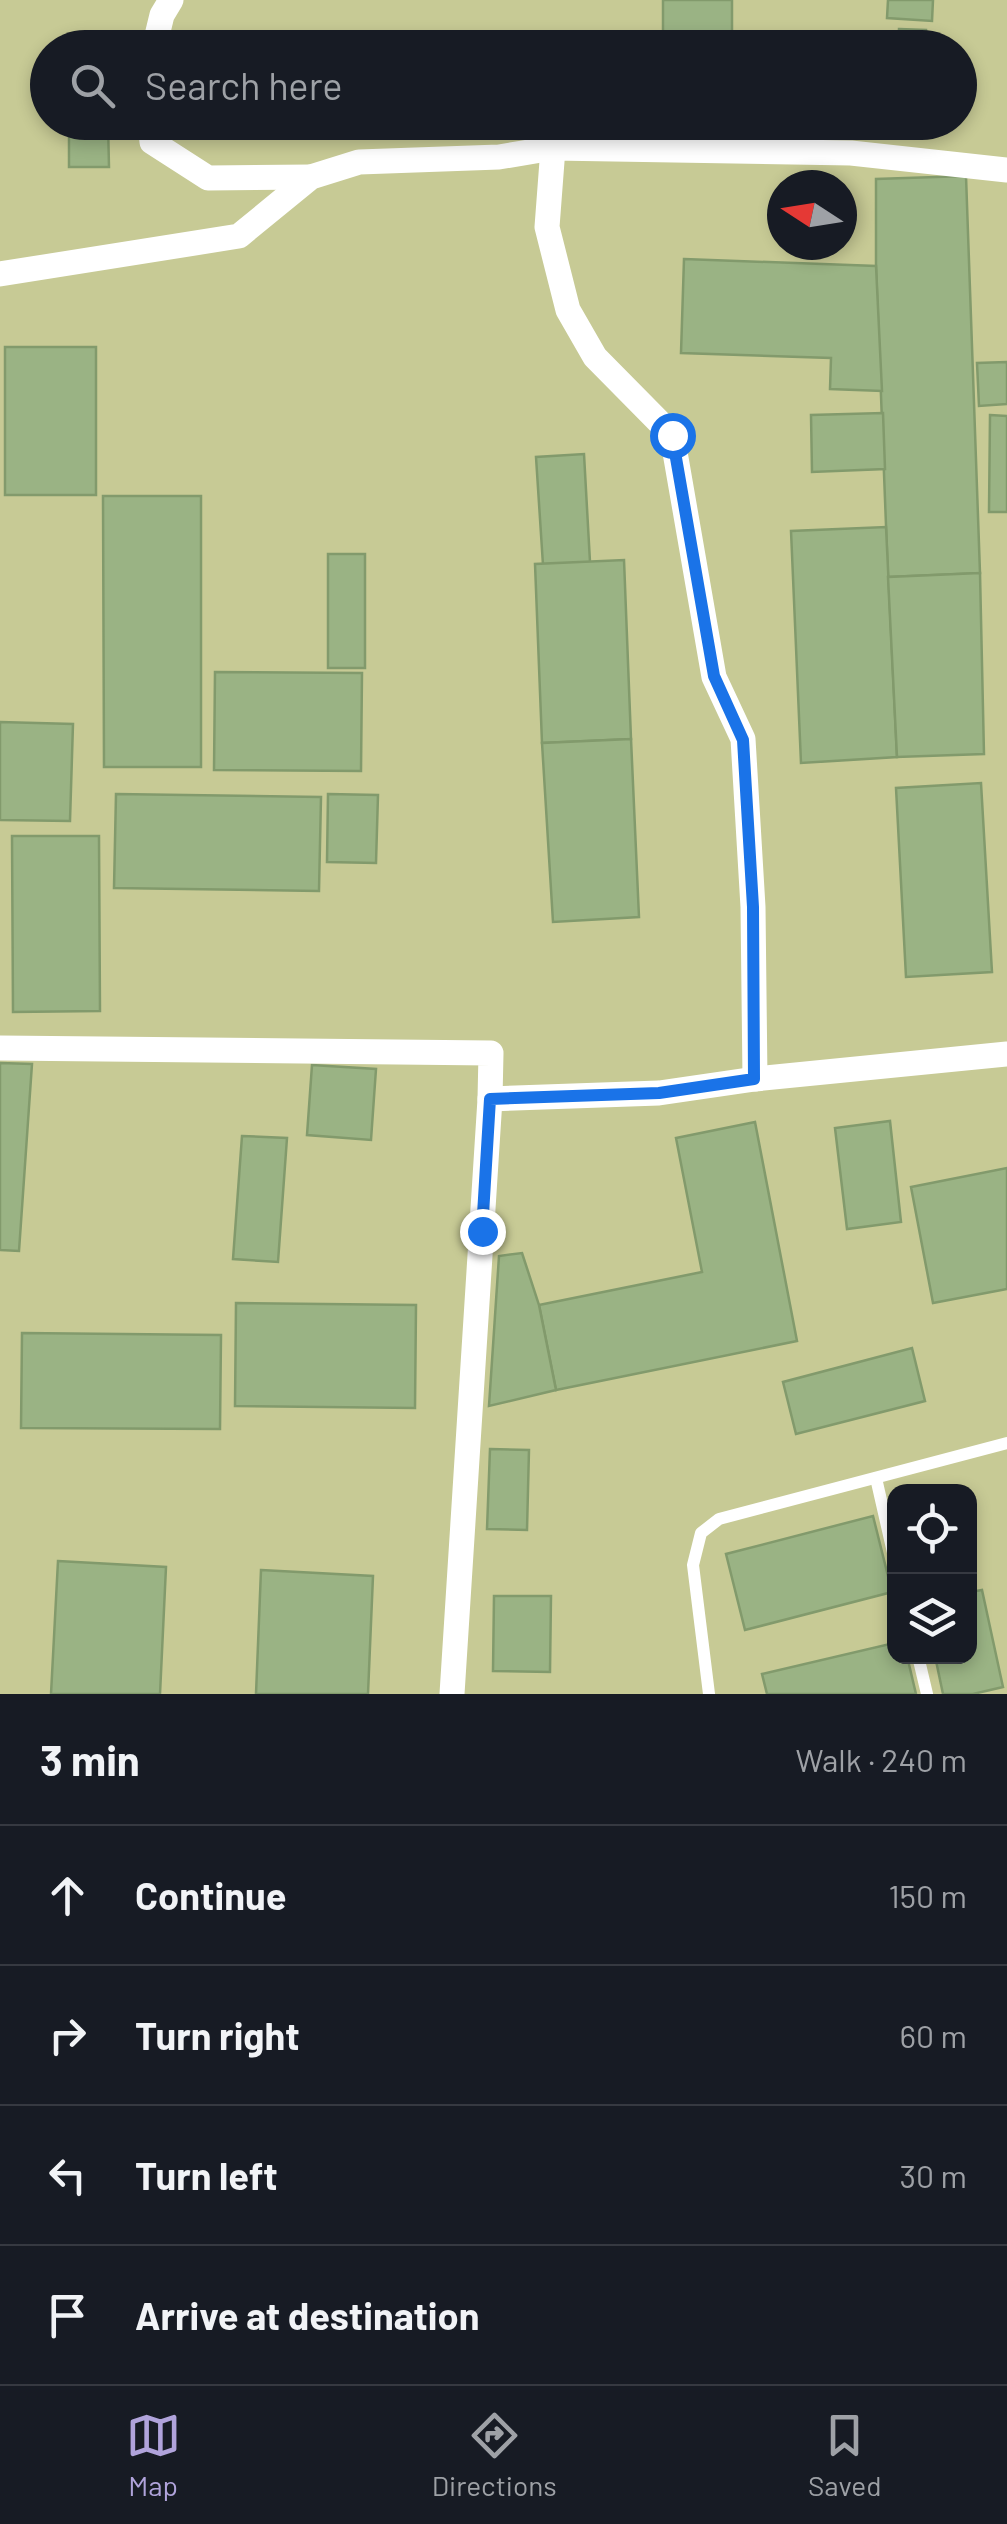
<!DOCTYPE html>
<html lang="en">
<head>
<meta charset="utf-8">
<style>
	:root { --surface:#171b24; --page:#242831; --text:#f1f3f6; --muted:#9ea1a6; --line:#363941; --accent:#b0a3db }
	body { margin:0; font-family:Barlow,sans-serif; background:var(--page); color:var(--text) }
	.controls { position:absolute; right:30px; bottom:30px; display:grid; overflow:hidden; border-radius:20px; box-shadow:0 5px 15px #0003 }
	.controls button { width:90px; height:90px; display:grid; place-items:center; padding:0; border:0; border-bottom:2px solid var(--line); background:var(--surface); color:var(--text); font:50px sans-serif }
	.compass { position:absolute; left:767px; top:170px; width:90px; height:90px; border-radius:50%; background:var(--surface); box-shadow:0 5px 15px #0003; rotate:282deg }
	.stop { position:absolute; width:30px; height:30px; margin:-22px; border:8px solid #1a73e8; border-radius:50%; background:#fff }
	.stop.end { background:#1a73e8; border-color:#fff; box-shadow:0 2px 10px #0008 }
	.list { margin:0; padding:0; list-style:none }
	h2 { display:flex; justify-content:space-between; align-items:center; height:130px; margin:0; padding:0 40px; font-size:42px }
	h2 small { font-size:32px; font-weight:400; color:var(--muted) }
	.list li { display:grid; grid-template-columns:65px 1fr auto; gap:30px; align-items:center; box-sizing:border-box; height:140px; padding:0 40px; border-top:2px solid var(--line) }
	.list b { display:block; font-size:38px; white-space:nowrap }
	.list em { font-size:32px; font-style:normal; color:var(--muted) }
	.icon { flex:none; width:55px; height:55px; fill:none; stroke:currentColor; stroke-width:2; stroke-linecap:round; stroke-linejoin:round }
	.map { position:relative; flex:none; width:1007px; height:1694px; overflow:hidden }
	.search { position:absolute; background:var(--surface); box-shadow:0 5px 15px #0003; left:30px; right:30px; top:30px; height:110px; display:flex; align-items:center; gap:25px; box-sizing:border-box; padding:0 35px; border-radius:55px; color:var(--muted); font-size:38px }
	.sheet { height:690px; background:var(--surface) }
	nav { display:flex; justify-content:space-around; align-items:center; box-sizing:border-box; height:140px; border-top:2px solid var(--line); background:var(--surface); font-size:28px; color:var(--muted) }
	nav a { display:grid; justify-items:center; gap:5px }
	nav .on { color:var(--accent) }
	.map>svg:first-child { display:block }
	.building { fill:#9ab384; stroke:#829a6c; stroke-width:2.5 }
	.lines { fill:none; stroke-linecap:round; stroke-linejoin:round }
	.lane { stroke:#fff; stroke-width:12 }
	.street { stroke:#fff; stroke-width:25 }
	.route { stroke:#1a73e8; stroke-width:12 }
</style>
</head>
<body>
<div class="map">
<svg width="1007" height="1694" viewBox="0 0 1007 1694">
	<rect width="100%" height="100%" fill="#c7ca95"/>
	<g class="building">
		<rect x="663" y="0" width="69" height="48"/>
		<polygon points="888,0 933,0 932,21 887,18"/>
		<polygon points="899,29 926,30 926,48 898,48"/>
		<polygon points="69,122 108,122 109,167 69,167"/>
		<polygon points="966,176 980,573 888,577 876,266 876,179"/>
		<polygon points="684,259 876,266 882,391 830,389 831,358 681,353"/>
		<rect x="5" y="347" width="91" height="148"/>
		<polygon points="1007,362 1007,404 979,406 977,363"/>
		<polygon points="883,413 885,469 812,472 811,415"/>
		<polygon points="990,415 1007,416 1007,512 989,512"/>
		<polygon points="584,454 590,562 543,565 536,457"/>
		<polygon points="103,496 201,496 201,767 104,767"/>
		<polygon points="886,527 897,757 801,763 791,531"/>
		<rect x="328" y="554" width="37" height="114"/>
		<polygon points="624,560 631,739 542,743 535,564"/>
		<polygon points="980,573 984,754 897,757 888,577"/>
		<polygon points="215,672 362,673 361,771 214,770"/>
		<polygon points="0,722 73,724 70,821 0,820"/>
		<polygon points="631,739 639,917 553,922 542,743"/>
		<polygon points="981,783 992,972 906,977 896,788"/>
		<polygon points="116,794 321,797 319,891 114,888"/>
		<polygon points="328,794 378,795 376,863 327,862"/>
		<polygon points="12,836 99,836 100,1011 13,1012"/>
		<polygon points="0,1063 32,1064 19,1251 0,1250"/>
		<polygon points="312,1065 376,1069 371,1140 307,1135"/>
		<polygon points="890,1121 901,1222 847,1229 835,1128"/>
		<polygon points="755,1122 797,1341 556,1390 539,1305 702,1272 676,1138"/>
		<polygon points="242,1136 287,1138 278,1262 233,1259"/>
		<polygon points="1007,1168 1007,1289 933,1303 911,1187"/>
		<polygon points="522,1253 539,1305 556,1390 489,1406 499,1256"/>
		<polygon points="236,1303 416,1305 415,1408 235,1406"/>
		<polygon points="22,1333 221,1335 220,1429 21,1428"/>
		<polygon points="912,1348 925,1401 796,1434 783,1382"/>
		<polygon points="490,1449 529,1450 527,1530 487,1529"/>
		<polygon points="873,1516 892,1592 745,1630 726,1554"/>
		<polygon points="58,1561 166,1567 160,1694 51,1694"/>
		<polygon points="261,1570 373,1576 368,1694 256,1694"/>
		<polygon points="982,1590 1003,1687 973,1694 943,1694 935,1656 970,1656 970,1592"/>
		<polygon points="494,1596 551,1596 550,1672 493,1671"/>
		<polygon points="894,1643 894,1656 907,1656 916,1694 767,1694 762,1674"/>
	</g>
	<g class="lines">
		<g class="lane">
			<polyline points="876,1478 894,1557"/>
			<polyline points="918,1656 927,1694"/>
			<polyline points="709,1694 693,1565 701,1533 719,1519 1007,1443"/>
		</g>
		<g class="street">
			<polyline points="154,48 162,15 171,0"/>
			<polyline points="150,122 152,142 208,178 311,177"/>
			<polyline points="553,148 547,227 568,310 595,357 672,435 714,677 743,739 753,907 755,1079"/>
			<polyline points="0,274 239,236 311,177 359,162 499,157 553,148 851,153 1007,170"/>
			<polyline points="0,1048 491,1053 490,1099 659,1093 755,1079 1007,1054"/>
			<polyline points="452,1694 490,1099"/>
		</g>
	</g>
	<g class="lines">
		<polyline class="route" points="482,1231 490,1099 659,1093 754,1079 753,907 743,740 714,676 672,435"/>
	</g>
</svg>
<div class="controls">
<button><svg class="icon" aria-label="locate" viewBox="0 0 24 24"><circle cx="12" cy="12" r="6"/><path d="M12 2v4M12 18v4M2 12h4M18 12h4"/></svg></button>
<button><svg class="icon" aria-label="layers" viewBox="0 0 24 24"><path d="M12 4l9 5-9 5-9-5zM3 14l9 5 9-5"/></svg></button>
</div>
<svg class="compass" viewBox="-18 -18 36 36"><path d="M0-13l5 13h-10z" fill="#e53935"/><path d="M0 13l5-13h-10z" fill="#9ea1a6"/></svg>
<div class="stop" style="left:672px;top:435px"></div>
<div class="stop end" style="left:482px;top:1231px"></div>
<div class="search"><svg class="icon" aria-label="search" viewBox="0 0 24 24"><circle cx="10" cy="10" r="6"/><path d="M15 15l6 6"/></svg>Search here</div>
</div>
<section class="sheet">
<h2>3 min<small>Walk · 240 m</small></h2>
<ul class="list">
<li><svg class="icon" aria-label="ahead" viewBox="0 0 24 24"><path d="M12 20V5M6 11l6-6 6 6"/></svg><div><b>Continue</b></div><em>150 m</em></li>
<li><svg class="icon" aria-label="right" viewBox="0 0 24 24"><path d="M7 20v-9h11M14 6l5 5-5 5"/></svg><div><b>Turn right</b></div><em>60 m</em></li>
<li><svg class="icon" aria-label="left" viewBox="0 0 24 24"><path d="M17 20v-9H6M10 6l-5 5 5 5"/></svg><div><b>Turn left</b></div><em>30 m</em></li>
<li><svg class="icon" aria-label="arrive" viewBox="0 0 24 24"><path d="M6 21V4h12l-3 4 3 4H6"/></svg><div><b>Arrive at destination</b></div></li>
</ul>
</section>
<nav>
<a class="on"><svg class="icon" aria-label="map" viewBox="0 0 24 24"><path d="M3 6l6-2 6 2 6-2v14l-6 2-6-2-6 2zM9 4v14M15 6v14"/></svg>Map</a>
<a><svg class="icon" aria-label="directions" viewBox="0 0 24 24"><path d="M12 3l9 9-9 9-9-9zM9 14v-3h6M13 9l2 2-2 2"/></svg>Directions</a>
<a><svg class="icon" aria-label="saved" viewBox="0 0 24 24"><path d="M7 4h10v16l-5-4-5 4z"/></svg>Saved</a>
</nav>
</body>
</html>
